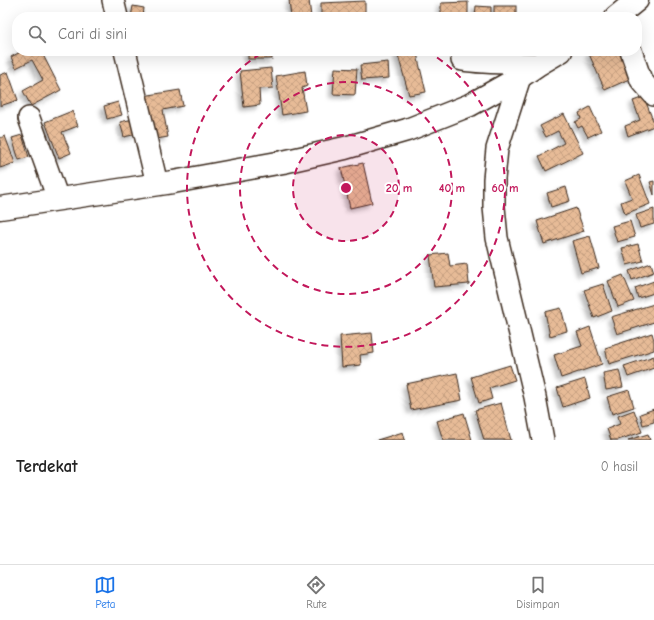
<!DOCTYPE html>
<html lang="id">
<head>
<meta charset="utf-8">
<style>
	:root { --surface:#fff; --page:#f2f2f2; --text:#222; --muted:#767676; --line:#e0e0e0; --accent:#1a73e8 }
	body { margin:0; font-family:"Comic Neue",sans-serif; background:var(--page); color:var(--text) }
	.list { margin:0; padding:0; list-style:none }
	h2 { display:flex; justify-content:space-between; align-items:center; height:52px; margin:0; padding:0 16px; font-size:17px }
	h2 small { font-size:13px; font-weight:400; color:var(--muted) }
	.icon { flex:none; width:22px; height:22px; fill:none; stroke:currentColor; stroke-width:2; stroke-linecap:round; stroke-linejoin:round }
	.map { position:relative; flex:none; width:654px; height:440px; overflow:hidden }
	.search { position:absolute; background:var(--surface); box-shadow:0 4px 16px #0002; left:12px; right:12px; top:12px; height:44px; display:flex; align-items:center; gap:10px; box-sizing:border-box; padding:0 14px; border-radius:16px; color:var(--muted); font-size:15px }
	.sheet { height:124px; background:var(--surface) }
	nav { display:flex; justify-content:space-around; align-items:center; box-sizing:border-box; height:56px; border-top:1px solid var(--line); background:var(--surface); font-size:11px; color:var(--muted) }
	nav a { display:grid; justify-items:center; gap:2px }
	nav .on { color:var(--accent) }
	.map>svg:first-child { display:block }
	.building { fill:url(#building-cross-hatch); stroke:#3b2a1e; filter:url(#shadow) }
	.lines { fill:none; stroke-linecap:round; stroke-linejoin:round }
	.minor-casing { stroke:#3b2a1e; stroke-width:24 }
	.highway-casing { stroke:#3b2a1e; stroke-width:25 }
	.minor { stroke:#fff; stroke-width:21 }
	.highway { stroke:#fff; stroke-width:22 }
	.ring { fill:none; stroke:#c2185b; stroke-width:2; stroke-dasharray:7 5 }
	.centre { fill:#c2185b; stroke:#fff; stroke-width:2 }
	.ring-label { font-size:12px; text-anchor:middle; font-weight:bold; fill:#c2185b; stroke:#fff; stroke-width:4; stroke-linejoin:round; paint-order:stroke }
</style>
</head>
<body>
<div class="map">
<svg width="654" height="440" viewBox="0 0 654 440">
	<defs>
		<pattern id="building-cross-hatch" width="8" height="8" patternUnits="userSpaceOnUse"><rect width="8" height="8" fill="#e7bb97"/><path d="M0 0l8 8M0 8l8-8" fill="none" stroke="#c7a182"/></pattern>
		<filter id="shadow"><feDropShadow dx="-3.5" dy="3.5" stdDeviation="2" flood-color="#0004"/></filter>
	</defs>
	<rect width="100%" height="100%" fill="#fff"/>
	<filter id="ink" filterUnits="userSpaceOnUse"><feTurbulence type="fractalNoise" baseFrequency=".025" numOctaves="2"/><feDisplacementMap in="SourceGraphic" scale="8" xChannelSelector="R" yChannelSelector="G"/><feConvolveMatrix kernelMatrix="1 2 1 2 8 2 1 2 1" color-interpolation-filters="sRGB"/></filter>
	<g filter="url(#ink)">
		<g class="building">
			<polygon points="289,0 309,0 311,17 291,17"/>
			<polygon points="365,1 365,17 321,17 321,3"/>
			<polygon points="468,2 468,17 441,17 441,3"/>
			<polygon points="133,6 144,8 143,17 131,17"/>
			<polygon points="476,6 491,7 491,17 475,17"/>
			<rect x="494" y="6" width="22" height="11"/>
			<polygon points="200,13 200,17 187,17 187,14"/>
			<polygon points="278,16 278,17 247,17"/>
			<polygon points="22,51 41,51 61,90 31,106 23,91 43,80 32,60 16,68 11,57"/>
			<rect x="248" y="51" width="24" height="8"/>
			<polygon points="398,51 418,51 418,59 426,92 409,95 398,55"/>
			<polygon points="595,51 627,51 638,75 605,90 589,54"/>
			<polygon points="388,62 389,78 362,80 360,65"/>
			<polygon points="271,68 273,88 259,89 260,105 244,107 240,71"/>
			<polygon points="335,68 357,69 355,95 333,94"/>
			<polygon points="305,71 307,86 302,88 306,111 282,115 276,76"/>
			<polygon points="8,72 18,100 0,106 0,75"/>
			<polygon points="180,90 183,106 163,110 168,137 151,140 143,96"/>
			<polygon points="644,97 654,123 654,126 628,136 625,126 640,120 633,101"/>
			<polygon points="118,102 122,115 107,119 104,106"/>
			<polygon points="590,107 601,131 588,137 582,126 578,128 575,122 581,119 579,113"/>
			<polygon points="72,111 78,126 62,132 71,153 59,158 45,122"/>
			<polygon points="564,114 583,153 546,171 539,156 564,143 558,131 546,137 540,126"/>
			<polygon points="133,119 137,134 124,137 120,122"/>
			<polygon points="22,135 29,157 19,160 12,138"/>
			<polygon points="5,136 15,163 0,168 0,138"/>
			<polygon points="363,163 372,203 350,208 341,168"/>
			<polygon points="639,175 650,204 625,214 621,202 632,198 625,181"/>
			<polygon points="654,181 654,195 650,182"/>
			<polygon points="566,187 570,201 551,207 547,193"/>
			<polygon points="576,208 584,231 544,244 537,221"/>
			<polygon points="654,209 654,224 640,228 636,215"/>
			<polygon points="630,221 635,237 617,242 612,226"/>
			<polygon points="590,236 599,268 581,273 572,241"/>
			<polygon points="638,244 643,261 627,265 622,248"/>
			<polygon points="448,253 450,266 467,264 469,284 434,287 430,255"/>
			<polygon points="651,263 654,272 632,280 629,271"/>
			<polygon points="623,275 634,301 618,307 608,281"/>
			<polygon points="654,281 654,293 638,298 635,288"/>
			<polygon points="603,284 612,311 594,318 584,290"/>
			<polygon points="654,304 654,322 617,334 611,317"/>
			<polygon points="561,308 567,331 550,336 545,312"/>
			<polygon points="590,327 602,364 561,378 554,355 582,346 577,332"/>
			<polygon points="372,333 374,353 360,355 361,365 342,367 340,336"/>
			<polygon points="652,333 654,340 654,350 609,364 605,348"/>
			<polygon points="654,356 654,368 628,377 624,366"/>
			<polygon points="510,365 515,380 489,388 492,399 479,403 471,377"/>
			<polygon points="619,370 623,387 606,390 603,373"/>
			<polygon points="457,373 462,400 411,410 406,384"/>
			<polygon points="585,379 590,398 563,407 557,388"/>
			<polygon points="629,390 634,407 612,414 607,397"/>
			<polygon points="501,403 511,440 484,440 475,410"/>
			<polygon points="654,409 654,422 643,425 640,414"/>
			<polygon points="634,410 642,432 618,440 611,440 607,429 620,424 618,416"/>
			<polygon points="464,413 472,440 443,440 437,421"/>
			<polygon points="403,432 405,440 377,440"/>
			<polygon points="648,434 650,440 628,440"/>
		</g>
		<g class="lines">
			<g class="minor-casing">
				<g id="minor">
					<polyline points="113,0 117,17"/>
					<polyline points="125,51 157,184"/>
					<polyline points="631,51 641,80 654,95"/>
					<path d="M462,60C487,64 513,63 539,64"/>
					<polyline points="520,77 497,149 494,179 494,207 497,238 535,397 543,440"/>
					<polyline points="29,118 58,199"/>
				</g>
			</g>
			<g class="highway-casing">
				<g id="highway">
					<polyline points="616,17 637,0"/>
					<polyline points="0,208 173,182 283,162 345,148 407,130 470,105 520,77 539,64 561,51"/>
				</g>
			</g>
			<use href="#minor" class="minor"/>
			<use href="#highway" class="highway"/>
		</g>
	</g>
	<circle cx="346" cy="188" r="53" fill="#c2185b" fill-opacity=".12"/>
	<g class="ring">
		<circle cx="346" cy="188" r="53"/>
		<circle cx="346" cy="188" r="106"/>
		<path d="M427 51A159 159 0 1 1 265 51"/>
	</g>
	<circle cx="346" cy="188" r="6" class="centre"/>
	<g class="ring-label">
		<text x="399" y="192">20 m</text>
		<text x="452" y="192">40 m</text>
		<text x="505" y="192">60 m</text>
	</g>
</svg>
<div class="search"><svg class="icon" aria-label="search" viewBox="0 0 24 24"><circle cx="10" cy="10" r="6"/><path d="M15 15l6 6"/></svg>Cari di sini</div>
</div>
<section class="sheet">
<h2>Terdekat<small>0 hasil</small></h2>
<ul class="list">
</ul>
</section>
<nav>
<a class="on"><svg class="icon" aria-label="map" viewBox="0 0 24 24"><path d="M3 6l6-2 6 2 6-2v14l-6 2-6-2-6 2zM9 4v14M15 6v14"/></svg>Peta</a>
<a><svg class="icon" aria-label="directions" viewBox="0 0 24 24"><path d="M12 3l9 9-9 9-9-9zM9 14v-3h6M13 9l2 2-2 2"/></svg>Rute</a>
<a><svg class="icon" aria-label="saved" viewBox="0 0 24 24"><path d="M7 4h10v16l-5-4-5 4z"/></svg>Disimpan</a>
</nav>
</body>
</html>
